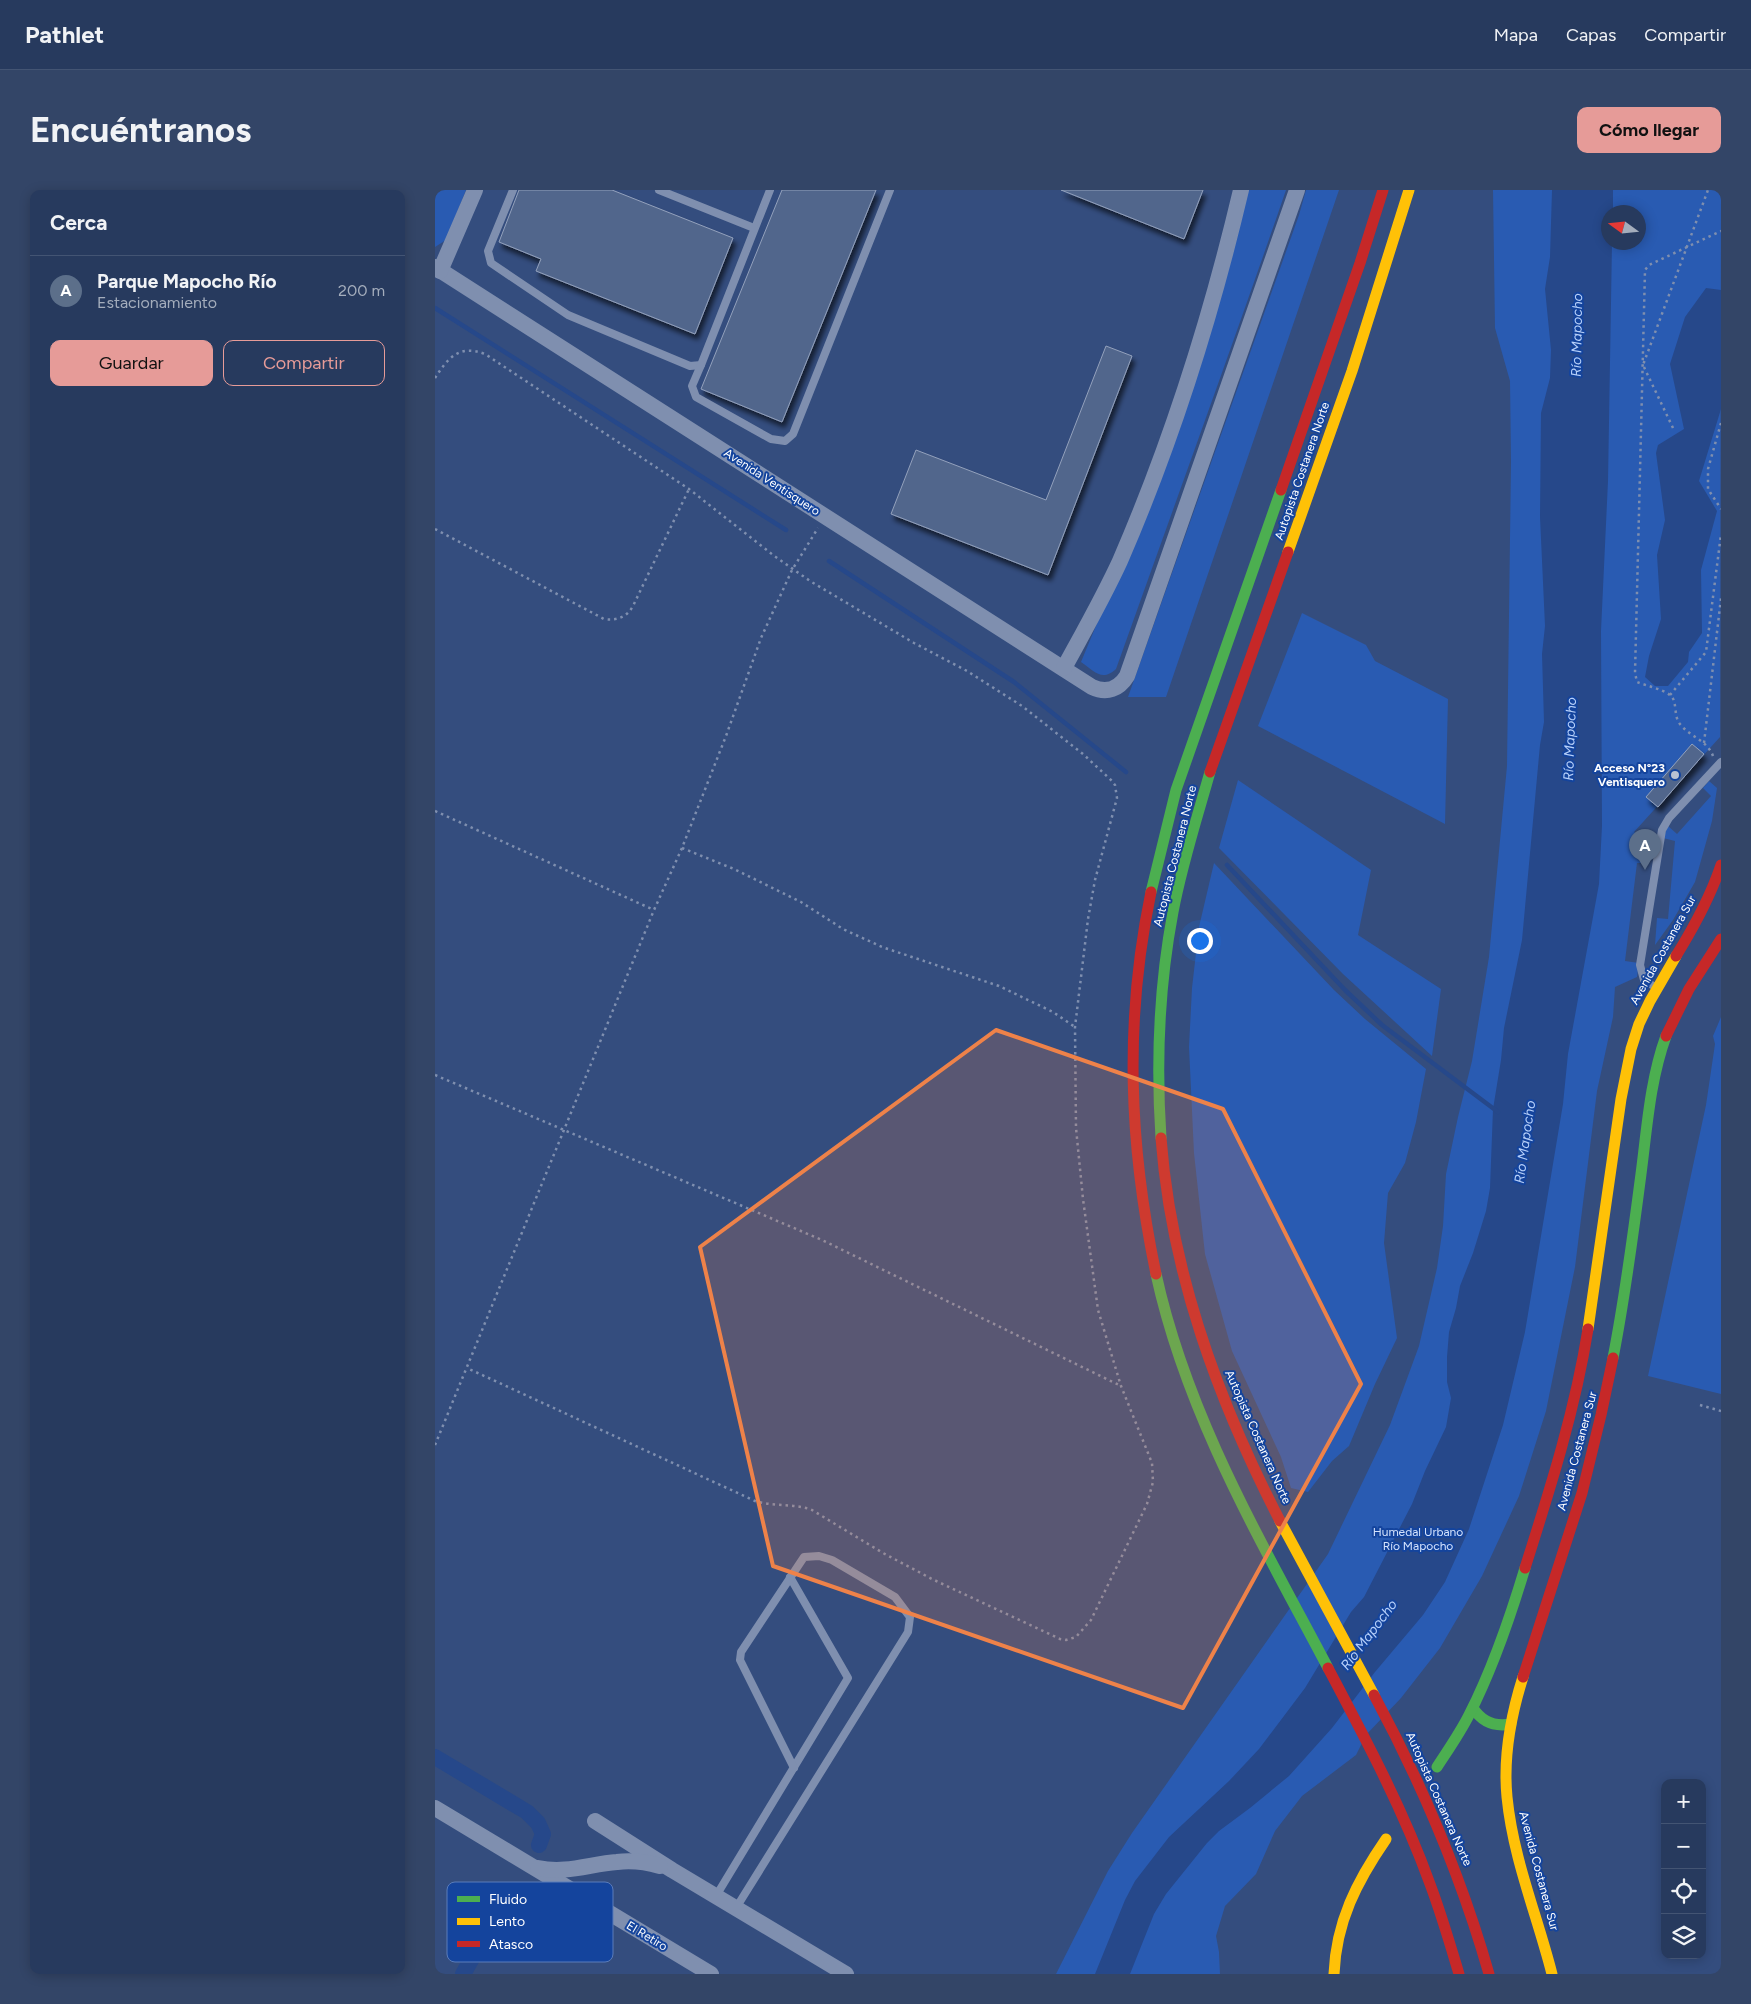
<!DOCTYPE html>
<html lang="es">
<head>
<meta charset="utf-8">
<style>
	:root { --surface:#273a5e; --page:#334567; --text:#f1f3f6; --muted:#a4adbc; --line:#435473; --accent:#e69b98 }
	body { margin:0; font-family:Figtree,sans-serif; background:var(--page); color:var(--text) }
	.controls { position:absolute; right:15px; bottom:15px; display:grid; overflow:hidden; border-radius:10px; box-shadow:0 2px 12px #0003 }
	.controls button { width:45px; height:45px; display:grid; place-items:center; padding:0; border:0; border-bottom:1px solid var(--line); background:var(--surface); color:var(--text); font:25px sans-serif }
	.compass { position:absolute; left:1166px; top:15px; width:45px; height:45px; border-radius:50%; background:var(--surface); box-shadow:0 2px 12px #0003; rotate:285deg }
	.you { position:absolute; left:764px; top:750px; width:18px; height:18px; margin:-12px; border:4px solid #fff; border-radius:50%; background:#1a73e8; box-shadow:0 0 0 8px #1a73e833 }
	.badge { display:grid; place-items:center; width:32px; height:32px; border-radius:50%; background:var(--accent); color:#fff; font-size:16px; font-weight:700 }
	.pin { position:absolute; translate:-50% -41px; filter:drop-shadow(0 1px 2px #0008) }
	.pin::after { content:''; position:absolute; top:26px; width:18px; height:15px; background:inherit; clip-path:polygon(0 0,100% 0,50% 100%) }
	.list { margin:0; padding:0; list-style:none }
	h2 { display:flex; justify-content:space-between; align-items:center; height:65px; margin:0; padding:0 20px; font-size:21px }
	h2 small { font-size:16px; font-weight:400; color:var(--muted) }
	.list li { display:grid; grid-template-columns:32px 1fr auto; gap:15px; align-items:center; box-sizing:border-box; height:70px; padding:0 20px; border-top:1px solid var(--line) }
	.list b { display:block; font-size:19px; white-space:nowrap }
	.list p { margin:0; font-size:16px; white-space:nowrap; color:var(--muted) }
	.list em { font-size:16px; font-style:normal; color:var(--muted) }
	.actions { display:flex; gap:10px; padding:15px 20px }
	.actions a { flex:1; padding:11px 0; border:1px solid var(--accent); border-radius:10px; text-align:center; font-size:18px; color:var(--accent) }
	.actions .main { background:var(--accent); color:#111 }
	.icon { flex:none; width:28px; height:28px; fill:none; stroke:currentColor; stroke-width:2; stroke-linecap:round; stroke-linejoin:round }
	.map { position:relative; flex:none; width:1286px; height:1784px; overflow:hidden; border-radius:10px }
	header { display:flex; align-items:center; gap:30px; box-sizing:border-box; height:70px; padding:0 25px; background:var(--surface); border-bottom:1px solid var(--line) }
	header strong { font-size:24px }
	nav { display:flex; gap:28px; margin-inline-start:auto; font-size:18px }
	.intro { display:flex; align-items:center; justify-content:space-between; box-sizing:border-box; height:120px; padding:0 30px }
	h1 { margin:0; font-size:35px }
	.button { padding:12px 22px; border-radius:10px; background:var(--accent); color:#111; font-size:18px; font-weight:700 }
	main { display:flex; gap:30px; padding:0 30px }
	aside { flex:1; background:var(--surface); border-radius:10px; box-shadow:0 2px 12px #0003 }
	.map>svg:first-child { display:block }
	.green { fill:#295bb2; fill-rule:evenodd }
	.water { fill:#26488a }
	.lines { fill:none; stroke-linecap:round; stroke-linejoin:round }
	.stream { stroke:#26488a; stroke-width:4.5 }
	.canal { stroke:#26488a; stroke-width:16 }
	.building { fill:#51668c; stroke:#93a1bc; filter:url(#shadow) }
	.path { stroke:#7f8faf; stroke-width:2.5; stroke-dasharray:2.5 4; stroke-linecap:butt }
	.lane { stroke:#7f8faf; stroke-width:8 }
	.street { stroke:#7f8faf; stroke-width:16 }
	.fast { stroke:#4caf50; stroke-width:11 }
	.slow { stroke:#ffc107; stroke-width:11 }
	.jam { stroke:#c62828; stroke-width:11 }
	.marked { fill:#ee8249; fill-opacity:0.2; stroke:#ee8249; stroke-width:4; stroke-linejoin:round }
	.poi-dot { fill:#b8c1d2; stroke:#14449d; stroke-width:2 }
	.labels { text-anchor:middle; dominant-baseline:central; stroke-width:4; stroke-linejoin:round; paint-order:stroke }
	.street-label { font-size:12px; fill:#fff; stroke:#14449d }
	.poi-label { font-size:12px; font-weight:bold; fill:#fff; stroke:#14449d; text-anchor:end }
	.park-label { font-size:12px; fill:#d3e2fd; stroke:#14449d }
	.water-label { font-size:14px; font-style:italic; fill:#b7d0fa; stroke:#14449d }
	.key { fill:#14449d; stroke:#5a7cba; stroke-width:1 }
	.key-label { font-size:14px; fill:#fff }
</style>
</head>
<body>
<header>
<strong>Pathlet</strong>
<nav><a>Mapa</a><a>Capas</a><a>Compartir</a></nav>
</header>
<div class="intro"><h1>Encuéntranos</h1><a class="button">Cómo llegar</a></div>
<main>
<aside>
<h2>Cerca<small></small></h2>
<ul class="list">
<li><span class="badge" style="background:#5c6f8a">A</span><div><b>Parque Mapocho Río</b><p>Estacionamiento</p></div><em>200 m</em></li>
</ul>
<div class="actions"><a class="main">Guardar</a><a>Compartir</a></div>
</aside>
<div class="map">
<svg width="1286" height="1784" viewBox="0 0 1286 1784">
	<defs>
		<filter id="shadow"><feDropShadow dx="3" dy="5.5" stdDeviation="2.5" flood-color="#0009"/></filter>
	</defs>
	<rect width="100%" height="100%" fill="#344d7e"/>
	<g class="green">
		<polygon points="0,0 31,0 11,50 0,57"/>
		<path d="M809,0H851C796,160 738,319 681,479C667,492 659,481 646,472L739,247Z"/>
		<polygon points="871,0 904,0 731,507 693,507 864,25"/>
		<path d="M1058,0H1286L1285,547L1199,642L1214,652L1212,673H1202L1190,771L1204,773L1202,787L1180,797L1178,827L1162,901L1140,1077L1111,1221L1084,1306L1047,1386L1005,1458L966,1508L931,1545L921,1565L867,1606L840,1641L821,1684L790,1716L781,1746L784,1762L785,1784H621L673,1681L697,1643L893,1364L955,1235L984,1156L1002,1078L1008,1036L1011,984L1023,927L1037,871L1054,767L1072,576L1076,272L1075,191L1060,138ZM1174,22H1204V52H1174Z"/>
		<polygon points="867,423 931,455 940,471 1013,509 1010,634 823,536"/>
		<polygon points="803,590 936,680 923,745 1006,799 997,866 908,784 784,658"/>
		<polygon points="1274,591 1282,598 1277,631 1260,692 1238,730 1220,755 1222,728 1233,729 1240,651 1228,648 1233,636 1242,644 1276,606 1268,598"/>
		<polygon points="779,673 899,800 930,829 991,879 981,932 970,973 953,1003 949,1053 962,1148 940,1194 914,1256 897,1271 873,1302 856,1298 846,1267 797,1161 770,1064 759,963 754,857 757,798 764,737"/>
		<polygon points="1286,827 1286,1204 1213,1186 1271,915 1280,854 1278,846"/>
	</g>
	<g class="water">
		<polygon points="1117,0 1178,0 1178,22 1174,22 1174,52 1177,53 1173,291 1166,441 1167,636 1164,694 1133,864 1128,914 1090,1142 1068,1235 1034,1339 1010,1392 988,1425 940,1482 897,1538 854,1586 815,1618 784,1641 772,1653 731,1704 719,1724 695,1784 660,1784 690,1710 700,1691 734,1647 794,1591 824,1559 870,1498 916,1422 929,1407 977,1314 990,1281 1011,1237 1016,1208 1012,1192 1012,1167 1014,1142 1021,1118 1025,1096 1038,1063 1051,1021 1055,998 1058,919 1066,870 1069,838 1087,750 1105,555 1109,532 1107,464 1110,436 1105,327 1106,223 1115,188 1116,160 1110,99 1115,67"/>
		<polygon points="1271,98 1286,100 1286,219 1264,291 1282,321 1266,380 1267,443 1254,462 1253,472 1233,496 1220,496 1210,487 1214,466 1226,429 1222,365 1230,330 1221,263 1223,255 1249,239 1235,174 1250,127"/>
	</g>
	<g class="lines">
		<g class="stream">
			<polyline points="0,118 351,340"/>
			<polyline points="394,371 579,492 691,582"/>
			<polyline points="792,675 910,800 947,835 1063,922"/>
		</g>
		<g class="canal">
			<polyline points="0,1567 92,1622 103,1633 108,1644 104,1655"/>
			<polyline points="28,1784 72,1708"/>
		</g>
	</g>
	<g class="building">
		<polygon points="84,0 177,0 298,48 260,144 101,81 106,69 64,52"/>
		<polygon points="347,0 441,0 347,232 266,199"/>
		<polygon points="626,0 768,0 749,49"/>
		<polygon points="671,156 697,166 613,385 456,324 481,260 611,310"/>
		<polygon points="1257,554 1269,564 1223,617 1211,607"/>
	</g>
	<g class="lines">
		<g class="path">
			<path d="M0,188C13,168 24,154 50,164L254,299L338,365L375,391L479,453L532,481L587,516L648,564L676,590L680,595L682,608L660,690L653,729L640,837L641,938L648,1009L663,1120L686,1196L717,1273L718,1292L712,1314L656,1430L641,1447L631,1450L625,1449L497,1389L448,1363L377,1320C359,1313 339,1317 320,1311L32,1178"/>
			<polyline points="1286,233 1273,279 1273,299 1286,319"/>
			<polyline points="1238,238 1208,175 1273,0"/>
			<path d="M0,339L169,429C182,431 192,427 198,416L254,299"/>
			<polyline points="1235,505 1271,462 1286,344"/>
			<polyline points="1269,553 1286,408"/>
			<path d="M1278,566C1272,550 1255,547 1245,534C1238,526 1243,511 1235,505C1227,499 1212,496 1202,492L1200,483L1210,80L1214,75L1286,41"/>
			<polyline points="0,621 219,720"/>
			<polyline points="247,658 299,679 366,712 408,739 447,757 564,796 618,822 640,837"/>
			<polyline points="0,885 387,1050 686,1196"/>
			<polyline points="1265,1215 1286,1221"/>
			<polyline points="0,1255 219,720 247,658 291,546 326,448 357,380 383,338"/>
		</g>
		<g class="lane">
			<polyline points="78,0 53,61 56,73 133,125 255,176 266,175 335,0"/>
			<polyline points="224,0 319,38"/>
			<polyline points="266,175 257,196 261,207 336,249 350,251 358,244 455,0"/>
			<polyline points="1220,797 1209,790 1205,775 1227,640 1234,628 1286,572"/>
			<polyline points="281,1706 413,1488 355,1387"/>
			<polyline points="301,1718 473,1442 475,1427 460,1407 397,1370 384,1366 369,1367 306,1462 305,1470 359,1578"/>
		</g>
		<g class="street">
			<path d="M0,77L657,497C672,504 684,499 692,486L862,0"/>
			<polyline points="5,81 40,0"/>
			<path d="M629,478C648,443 668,408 685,371C737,251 776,127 806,0"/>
			<polyline points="0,1618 276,1784"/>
			<polyline points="160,1631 237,1680 411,1784"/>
			<path d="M103,1678C131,1684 155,1674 182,1672C196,1670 211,1672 225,1676"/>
		</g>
		<g class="fast">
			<polyline points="716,702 741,600 846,300"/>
			<path d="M726,948C721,872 724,796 738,722C747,674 762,628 775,582"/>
			<path d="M721,1084C752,1226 826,1351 893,1478"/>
			<path d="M1178,1168C1190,1107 1198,1046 1206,984C1212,938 1215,890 1231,846"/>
			<path d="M1038,1518C1047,1532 1060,1537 1076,1534"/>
			<path d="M1002,1577C1013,1560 1025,1543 1034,1525C1058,1478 1075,1428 1090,1378"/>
		</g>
		<g class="slow">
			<polyline points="853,362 917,181 974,0"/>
			<polyline points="1153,1139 1186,909 1196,859 1204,834 1215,811 1241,766"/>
			<polyline points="845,1331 939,1505"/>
			<path d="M1088,1487C1076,1525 1068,1566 1072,1607C1078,1668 1102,1725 1117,1784"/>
			<path d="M899,1784C901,1732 922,1691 951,1649"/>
		</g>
		<g class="jam">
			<polyline points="846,300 925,73 948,0"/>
			<polyline points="775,582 853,362"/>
			<path d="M716,702C689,831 694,955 721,1084"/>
			<path d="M1241,766C1259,737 1275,708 1286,675"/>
			<polyline points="1231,846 1254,799 1286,749"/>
			<path d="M726,948C736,1083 783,1211 845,1331"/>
			<path d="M1090,1378C1115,1299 1140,1221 1153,1139"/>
			<path d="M893,1478C930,1548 968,1619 995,1694C1006,1723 1015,1754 1024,1784"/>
			<polyline points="1088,1487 1147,1303 1166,1225 1178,1168"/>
			<path d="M939,1505C987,1594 1026,1686 1054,1784"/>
		</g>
	</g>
	<path class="marked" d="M561,840L788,919L926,1194L748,1518L338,1376L265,1057Z"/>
	<circle class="poi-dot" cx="1240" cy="585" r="5"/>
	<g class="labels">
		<g class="street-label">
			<text transform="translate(867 281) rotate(-71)">Autopista Costanera Norte</text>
			<text transform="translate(337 292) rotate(33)">Avenida Ventisquero</text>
			<text transform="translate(740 666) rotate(-76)">Autopista Costanera Norte</text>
			<text transform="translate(1228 760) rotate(-61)">Avenida Costanera Sur</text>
			<text transform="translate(823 1247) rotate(66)">Autopista Costanera Norte</text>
			<text transform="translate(1142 1261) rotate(-75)">Avenida Costanera Sur</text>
			<text transform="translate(1004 1609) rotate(66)">Autopista Costanera Norte</text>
			<text transform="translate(1104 1681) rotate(75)">Avenida Costanera Sur</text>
			<text transform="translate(212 1746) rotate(31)">El Retiro</text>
		</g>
		<g class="poi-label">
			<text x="1230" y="578">Acceso N°23<tspan x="1230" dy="14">Ventisquero</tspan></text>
		</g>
		<g class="park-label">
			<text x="983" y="1342">Humedal Urbano<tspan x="983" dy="14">Río Mapocho</tspan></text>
		</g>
		<g class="water-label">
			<text transform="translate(1142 145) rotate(-89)">Río Mapocho</text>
			<text transform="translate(1135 549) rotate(-88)">Río Mapocho</text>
			<text transform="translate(1090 952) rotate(-82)">Río Mapocho</text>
			<text transform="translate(934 1445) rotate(-53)">Río Mapocho</text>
		</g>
	</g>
	<rect x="12" y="1692" width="166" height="80" rx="8" class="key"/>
	<rect x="22" y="1706" width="23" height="6" fill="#4caf50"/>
	<rect x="22" y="1728" width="23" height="7" fill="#ffc107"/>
	<rect x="22" y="1751" width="23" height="6" fill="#c62828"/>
	<g class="key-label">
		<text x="54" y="1714">Fluido</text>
		<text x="54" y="1736">Lento</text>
		<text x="54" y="1759">Atasco</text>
	</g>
</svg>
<div class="controls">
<button>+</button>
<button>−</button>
<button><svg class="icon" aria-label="locate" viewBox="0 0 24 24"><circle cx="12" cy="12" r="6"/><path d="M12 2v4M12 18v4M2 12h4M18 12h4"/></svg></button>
<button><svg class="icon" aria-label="layers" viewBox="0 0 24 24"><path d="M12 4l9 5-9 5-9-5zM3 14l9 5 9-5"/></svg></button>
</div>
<svg class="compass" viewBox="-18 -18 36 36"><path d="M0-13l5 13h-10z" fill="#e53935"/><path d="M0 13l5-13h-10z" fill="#a4adbc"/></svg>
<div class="you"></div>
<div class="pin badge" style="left:1210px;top:680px;background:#5c6f8a">A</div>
</div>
</main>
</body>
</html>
